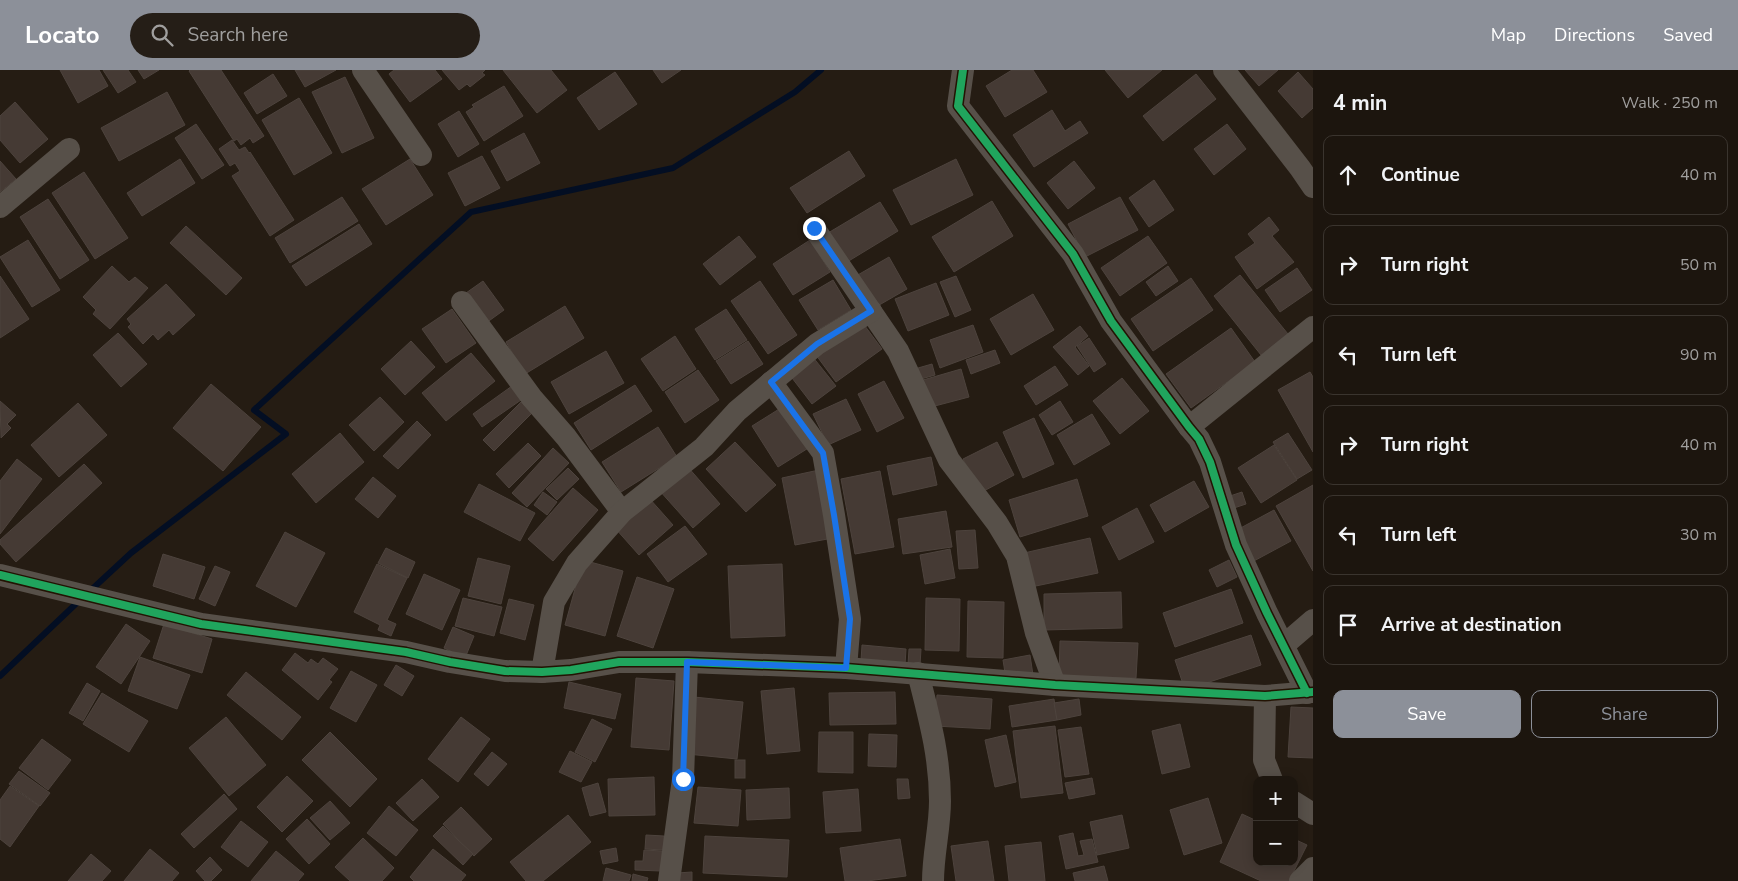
<!DOCTYPE html>
<html lang="en">
<head>
<meta charset="utf-8">
<style>
	:root { --surface:#1c150e; --page:#251e17; --text:#f1f3f6; --muted:#a09f9e; --line:#3a342e; --accent:#8c9099 }
	body { margin:0; font-family:"Nunito Sans",sans-serif; background:var(--page); color:var(--text) }
	.controls { position:absolute; right:15px; bottom:15px; display:grid; overflow:hidden; border-radius:10px; box-shadow:0 2px 12px #0003 }
	.controls button { width:45px; height:45px; display:grid; place-items:center; padding:0; border:0; border-bottom:1px solid var(--line); background:var(--surface); color:var(--text); font:25px sans-serif }
	.stop { position:absolute; width:15px; height:15px; margin:-11px; border:4px solid #1a73e8; border-radius:50%; background:#fff }
	.stop.end { background:#1a73e8; border-color:#fff; box-shadow:0 1px 5px #0008 }
	.list { margin:0; padding:0; list-style:none }
	h2 { display:flex; justify-content:space-between; align-items:center; height:65px; margin:0; padding:0 20px; font-size:21px }
	h2 small { font-size:16px; font-weight:400; color:var(--muted) }
	.list li { display:grid; grid-template-columns:32px 1fr auto; gap:15px; align-items:center; box-sizing:border-box; height:80px; margin:0 10px 10px; padding:0 10px; border:1px solid var(--line); border-radius:10px }
	.list b { display:block; font-size:19px; white-space:nowrap }
	.list em { font-size:16px; font-style:normal; color:var(--muted) }
	.actions { display:flex; gap:10px; padding:15px 20px }
	.actions a { flex:1; padding:11px 0; border:1px solid var(--accent); border-radius:10px; text-align:center; font-size:18px; color:var(--accent) }
	.actions .main { background:var(--accent); color:#fff }
	.icon { flex:none; width:28px; height:28px; fill:none; stroke:currentColor; stroke-width:2; stroke-linecap:round; stroke-linejoin:round }
	.map { position:relative; flex:none; width:1313px; height:811px; overflow:hidden }
	header { display:flex; align-items:center; gap:30px; box-sizing:border-box; height:70px; padding:0 25px; background:var(--accent); color:#fff }
	header strong { font-size:24px }
	nav { display:flex; gap:28px; margin-inline-start:auto; font-size:18px }
	.search { width:350px; height:45px; background:var(--page); display:flex; align-items:center; gap:12px; box-sizing:border-box; padding:0 18px; border-radius:28px; color:var(--muted); font-size:19px }
	main { display:flex }
	aside { flex:1; background:var(--surface) }
	.map>svg:first-child { display:block }
	.lines { fill:none; stroke-linecap:round; stroke-linejoin:round }
	.stream { stroke:#030e23; stroke-width:6 }
	.building { fill:#453a34; stroke:#4d433d }
	.minor { stroke:#575049; stroke-width:22 }
	.cycleway-casing { stroke:#231303; stroke-width:11 }
	.cycleway { stroke:#20a55d; stroke-width:8 }
	.route { stroke:#1a73e8; stroke-width:6 }
</style>
</head>
<body>
<header>
<strong>Locato</strong>
<div class="search"><svg class="icon" aria-label="search" viewBox="0 0 24 24"><circle cx="10" cy="10" r="6"/><path d="M15 15l6 6"/></svg>Search here</div>
<nav><a>Map</a><a>Directions</a><a>Saved</a></nav>
</header>
<main>
<div class="map">
<svg width="1313" height="811" viewBox="0 0 1313 811">
	<rect width="100%" height="100%" fill="#251c13"/>
	<g class="lines">
		<g class="stream">
			<polyline points="90,521 131,483 286,364 254,340 471,142 673,98 795,22 821,0"/>
			<polyline points="0,606 81,529"/>
		</g>
	</g>
	<g class="building">
		<polygon points="60,0 99,0 108,16 78,33"/>
		<polygon points="103,0 128,0 136,12 118,23"/>
		<polygon points="138,0 159,0 144,9"/>
		<polygon points="190,0 221,0 264,66 253,73 250,68 241,75 237,69 234,71 189,1"/>
		<polygon points="295,0 336,0 305,17"/>
		<polygon points="394,0 435,0 442,9 410,32 389,4"/>
		<polygon points="442,0 485,0 482,3 485,5 470,17 467,14 459,20"/>
		<polygon points="503,0 551,0 567,20 537,43"/>
		<polygon points="653,0 681,0 662,13"/>
		<polygon points="1012,0 1033,0 1047,22 1005,47 986,16"/>
		<polygon points="1105,0 1162,0 1128,28"/>
		<polygon points="1245,0 1278,0 1259,16"/>
		<polygon points="615,2 637,34 599,60 577,28"/>
		<polygon points="1298,2 1313,19 1313,38 1302,48 1278,21"/>
		<polygon points="273,4 287,26 257,44 244,23"/>
		<polygon points="1196,4 1216,29 1163,71 1143,46"/>
		<polygon points="345,7 374,68 342,83 312,22"/>
		<polygon points="504,16 523,46 484,71 466,42 474,37 472,35"/>
		<polygon points="167,22 185,55 119,91 101,58"/>
		<polygon points="299,28 332,83 294,105 262,50"/>
		<polygon points="15,32 48,69 20,93 0,70 0,46"/>
		<polygon points="1052,40 1065,61 1080,51 1088,63 1034,97 1013,65"/>
		<polygon points="459,41 479,74 458,87 438,54"/>
		<polygon points="196,54 224,95 202,109 175,68"/>
		<polygon points="1227,54 1246,79 1214,105 1194,79"/>
		<polygon points="524,63 540,93 507,111 491,81"/>
		<polygon points="232,70 239,80 245,77 249,83 250,82 294,150 270,166 232,106 240,101 235,93 230,96 219,79"/>
		<polygon points="849,81 865,106 807,143 790,118"/>
		<polygon points="482,86 500,118 465,136 448,103"/>
		<polygon points="180,89 195,113 142,146 127,123"/>
		<polygon points="410,89 433,125 386,155 362,119"/>
		<polygon points="956,89 973,125 911,155 893,120"/>
		<polygon points="0,91 16,109 0,122"/>
		<polygon points="1074,91 1095,118 1068,139 1047,113"/>
		<polygon points="84,102 128,168 95,189 52,123"/>
		<polygon points="1154,110 1174,140 1149,157 1129,128"/>
		<polygon points="342,127 358,151 290,193 275,168"/>
		<polygon points="1120,127 1138,160 1085,187 1068,154"/>
		<polygon points="48,129 89,190 60,209 20,147"/>
		<polygon points="992,131 1013,166 954,202 932,167"/>
		<polygon points="880,132 898,161 847,192 828,163"/>
		<polygon points="1269,147 1279,160 1272,166 1294,192 1257,219 1235,187 1255,173 1248,164"/>
		<polygon points="359,154 372,174 306,216 292,196"/>
		<polygon points="186,156 242,208 226,225 170,173"/>
		<polygon points="739,166 756,187 720,215 703,194"/>
		<polygon points="1148,166 1167,193 1120,226 1101,198"/>
		<polygon points="28,170 60,220 32,237 0,187"/>
		<polygon points="810,170 830,202 793,225 773,194"/>
		<polygon points="889,187 907,219 874,238 856,206"/>
		<polygon points="112,196 129,212 135,207 148,218 110,259 93,244 96,240 83,227"/>
		<polygon points="1168,196 1178,211 1156,226 1146,212"/>
		<polygon points="1297,198 1312,220 1280,242 1265,220"/>
		<polygon points="1240,205 1288,264 1261,285 1214,226"/>
		<polygon points="0,206 29,249 0,268"/>
		<polygon points="956,206 971,240 955,247 940,212"/>
		<polygon points="1191,208 1213,240 1153,281 1131,249"/>
		<polygon points="833,210 851,240 818,260 799,230"/>
		<polygon points="483,211 504,240 486,253 466,223"/>
		<polygon points="760,211 797,265 768,284 731,231"/>
		<polygon points="936,213 949,245 908,261 895,229"/>
		<polygon points="166,214 195,245 173,265 169,260 158,270 153,264 143,274 128,257 131,254 127,249"/>
		<polygon points="1033,224 1054,260 1011,285 990,249"/>
		<polygon points="565,236 584,268 525,304 506,272"/>
		<polygon points="452,239 476,273 446,293 422,259"/>
		<polygon points="726,239 747,270 715,290 695,259"/>
		<polygon points="862,252 882,279 836,312 816,285"/>
		<polygon points="973,255 983,282 940,298 930,270"/>
		<polygon points="1080,256 1088,266 1075,277 1089,296 1078,305 1053,277"/>
		<polygon points="1231,258 1255,292 1191,338 1166,304"/>
		<polygon points="118,263 147,294 121,317 93,285"/>
		<polygon points="675,266 696,299 663,321 641,289"/>
		<polygon points="1089,268 1106,294 1094,302 1077,276"/>
		<polygon points="411,271 435,297 405,325 381,299"/>
		<polygon points="748,271 763,294 731,314 716,291"/>
		<polygon points="995,280 1000,293 971,304 966,290"/>
		<polygon points="606,281 624,313 569,344 551,312"/>
		<polygon points="471,283 495,311 446,351 422,323"/>
		<polygon points="812,286 836,316 812,334 789,304"/>
		<polygon points="932,294 935,305 921,309 918,298"/>
		<polygon points="1055,296 1068,315 1036,335 1024,316"/>
		<polygon points="961,299 969,327 931,337 923,310"/>
		<polygon points="698,300 719,330 685,353 665,322"/>
		<polygon points="1310,302 1313,307 1313,382 1278,320"/>
		<polygon points="1122,308 1149,341 1120,364 1093,331"/>
		<polygon points="884,311 904,348 877,362 858,324"/>
		<polygon points="211,314 261,357 223,401 173,358"/>
		<polygon points="635,315 652,341 591,380 574,353"/>
		<polygon points="512,316 521,330 482,357 473,344"/>
		<polygon points="380,327 404,352 374,381 349,355"/>
		<polygon points="846,329 861,360 828,375 813,344"/>
		<polygon points="0,331 16,345 7,354 11,358 1,368"/>
		<polygon points="1060,331 1073,352 1052,365 1039,345"/>
		<polygon points="521,332 532,343 494,381 483,370"/>
		<polygon points="78,333 107,365 59,407 31,375"/>
		<polygon points="784,336 810,377 778,397 752,356"/>
		<polygon points="1092,344 1110,374 1074,395 1057,365"/>
		<polygon points="1034,348 1054,394 1023,408 1003,362"/>
		<polygon points="417,351 431,365 398,399 383,386"/>
		<polygon points="658,357 677,387 621,422 602,392"/>
		<polygon points="340,363 364,392 316,433 292,404"/>
		<polygon points="1288,363 1312,400 1297,409 1273,372"/>
		<polygon points="735,372 776,415 746,442 706,399"/>
		<polygon points="997,372 1014,405 980,423 963,389"/>
		<polygon points="528,373 541,386 509,418 496,404"/>
		<polygon points="1274,375 1297,410 1261,433 1238,398"/>
		<polygon points="553,378 569,393 527,437 512,423"/>
		<polygon points="931,387 937,415 893,425 887,396"/>
		<polygon points="17,389 42,409 0,464 0,411"/>
		<polygon points="84,394 102,413 16,492 0,474 0,470"/>
		<polygon points="687,396 720,434 693,458 659,420"/>
		<polygon points="568,398 579,409 557,430 546,419"/>
		<polygon points="819,400 833,468 795,475 782,408"/>
		<polygon points="880,401 894,477 855,484 841,409"/>
		<polygon points="373,407 396,426 378,448 355,429"/>
		<polygon points="1077,409 1088,446 1020,467 1009,430"/>
		<polygon points="1194,411 1209,437 1165,462 1150,435"/>
		<polygon points="479,414 535,443 520,471 464,442"/>
		<polygon points="1313,415 1313,501 1276,436"/>
		<polygon points="573,418 598,440 553,491 528,469"/>
		<polygon points="543,422 557,432 547,445 534,435"/>
		<polygon points="1242,422 1246,434 1231,439 1227,427"/>
		<polygon points="649,428 673,455 639,485 615,458"/>
		<polygon points="1137,438 1154,472 1119,490 1102,457"/>
		<polygon points="1274,440 1291,471 1252,492 1235,461"/>
		<polygon points="946,441 952,477 903,484 898,449"/>
		<polygon points="685,456 707,484 668,512 647,484"/>
		<polygon points="975,460 978,498 959,499 956,461"/>
		<polygon points="285,462 325,483 296,537 256,516"/>
		<polygon points="1090,468 1098,503 1031,517 1024,483"/>
		<polygon points="386,478 415,492 408,508 378,493"/>
		<polygon points="950,479 955,508 925,514 920,485"/>
		<polygon points="163,484 205,497 194,529 153,516"/>
		<polygon points="478,488 510,496 501,534 468,526"/>
		<polygon points="583,490 623,501 605,566 565,555"/>
		<polygon points="1229,490 1237,507 1217,517 1209,500"/>
		<polygon points="377,494 407,508 387,550 396,554 391,566 378,560 380,555 354,542"/>
		<polygon points="782,494 785,566 731,568 728,496"/>
		<polygon points="215,496 230,502 215,536 199,529"/>
		<polygon points="424,504 460,520 442,560 406,544"/>
		<polygon points="637,507 674,519 653,578 617,566"/>
		<polygon points="1231,519 1243,553 1175,577 1163,543"/>
		<polygon points="1121,522 1122,558 1044,560 1044,524"/>
		<polygon points="463,528 502,537 494,566 455,556"/>
		<polygon points="926,528 960,529 959,581 925,580"/>
		<polygon points="509,529 534,535 525,570 500,563"/>
		<polygon points="968,531 1004,532 1003,588 967,587"/>
		<polygon points="126,554 150,571 121,614 96,597"/>
		<polygon points="164,554 212,569 202,603 153,588"/>
		<polygon points="453,557 474,566 465,588 444,578"/>
		<polygon points="1251,565 1261,595 1185,620 1175,590"/>
		<polygon points="1060,571 1138,573 1136,608 1059,606"/>
		<polygon points="862,575 906,579 905,595 861,591"/>
		<polygon points="909,579 921,579 920,595 908,595"/>
		<polygon points="295,583 308,593 311,589 318,594 323,588 338,599 329,610 332,612 318,630 282,600"/>
		<polygon points="1030,585 1033,605 1006,609 1003,590"/>
		<polygon points="140,587 190,605 177,639 128,621"/>
		<polygon points="396,595 414,606 402,626 384,615"/>
		<polygon points="351,601 377,615 356,652 330,638"/>
		<polygon points="246,602 301,647 282,670 227,625"/>
		<polygon points="636,608 674,611 669,680 631,677"/>
		<polygon points="569,612 621,624 615,649 564,638"/>
		<polygon points="87,613 100,621 83,651 69,643"/>
		<polygon points="794,618 800,681 767,684 761,621"/>
		<polygon points="895,622 896,654 830,655 829,623"/>
		<polygon points="102,623 148,651 129,682 83,654"/>
		<polygon points="937,625 992,629 990,659 935,656"/>
		<polygon points="694,627 743,632 737,689 687,684"/>
		<polygon points="1054,629 1057,650 1012,657 1009,636"/>
		<polygon points="1079,629 1081,645 1057,650 1054,633"/>
		<polygon points="1291,637 1313,638 1313,688 1288,687"/>
		<polygon points="226,647 266,695 229,726 189,678"/>
		<polygon points="461,647 490,669 458,712 428,689"/>
		<polygon points="592,649 612,659 595,692 575,682"/>
		<polygon points="1180,654 1190,697 1162,704 1152,661"/>
		<polygon points="1055,656 1063,723 1021,728 1013,661"/>
		<polygon points="1081,657 1089,704 1065,707 1058,660"/>
		<polygon points="330,662 377,709 350,737 302,690"/>
		<polygon points="819,662 853,662 853,703 818,702"/>
		<polygon points="869,664 897,665 896,697 868,696"/>
		<polygon points="1006,665 1016,712 995,717 985,670"/>
		<polygon points="42,669 71,690 48,720 19,698"/>
		<polygon points="570,681 592,692 581,712 559,702"/>
		<polygon points="492,682 507,694 488,716 474,704"/>
		<rect x="735" y="690" width="10" height="18"/>
		<polygon points="19,701 50,723 40,736 9,714"/>
		<polygon points="287,706 313,731 282,762 257,737"/>
		<polygon points="654,707 655,745 609,746 608,709"/>
		<polygon points="1092,708 1095,724 1069,729 1065,713"/>
		<polygon points="422,709 439,727 413,751 396,733"/>
		<polygon points="897,709 908,709 910,728 898,729"/>
		<polygon points="598,713 606,742 590,746 582,718"/>
		<polygon points="10,716 39,736 10,777 0,769 0,730"/>
		<polygon points="698,717 741,720 738,756 694,753"/>
		<polygon points="789,718 790,748 747,750 746,720"/>
		<polygon points="858,719 861,761 826,763 823,722"/>
		<polygon points="224,724 237,739 194,778 181,764"/>
		<polygon points="1208,728 1222,773 1184,785 1170,740"/>
		<polygon points="330,731 350,753 330,770 310,748"/>
		<polygon points="389,736 418,760 396,786 367,763"/>
		<polygon points="461,737 492,769 474,786 443,754"/>
		<polygon points="1242,744 1257,751 1257,792 1294,792 1294,769 1307,775 1289,811 1261,811 1220,792"/>
		<polygon points="568,745 591,772 543,811 526,811 510,792"/>
		<polygon points="1122,745 1129,778 1097,785 1090,752"/>
		<polygon points="307,749 330,774 309,794 286,769"/>
		<polygon points="241,751 268,772 248,797 221,777"/>
		<polygon points="443,756 473,784 463,795 433,766"/>
		<polygon points="1073,763 1078,786 1084,785 1080,771 1092,769 1098,792 1066,799 1059,766"/>
		<polygon points="646,765 664,766 663,780 645,779"/>
		<polygon points="705,766 789,770 787,807 703,803"/>
		<polygon points="363,768 394,798 382,811 350,811 335,797"/>
		<polygon points="900,769 906,806 867,811 845,811 840,778"/>
		<polygon points="988,771 994,811 956,811 951,776"/>
		<polygon points="1041,772 1045,811 1009,811 1005,776"/>
		<polygon points="616,778 618,791 603,794 600,781"/>
		<polygon points="150,779 179,803 172,811 124,811"/>
		<polygon points="433,779 466,805 461,811 414,811 410,807"/>
		<polygon points="644,780 662,781 661,801 635,800 635,791 643,791"/>
		<polygon points="276,781 304,804 298,811 251,811"/>
		<polygon points="91,784 111,801 102,811 68,811"/>
		<polygon points="210,787 222,800 211,811 205,811 196,801"/>
		<polygon points="1104,796 1108,811 1075,811 1073,803"/>
		<polygon points="606,798 631,805 629,811 603,811"/>
		<polygon points="692,802 692,811 677,811 677,803"/>
		<polygon points="633,804 648,808 647,811 632,811"/>
	</g>
	<g class="lines">
		<g class="minor">
			<polyline points="363,0 421,85"/>
			<polyline points="963,0 958,36 1073,184 1111,251 1189,357 1199,369 1210,392 1236,475 1267,543 1307,623"/>
			<polyline points="1224,0 1300,98 1313,117"/>
			<polyline points="0,137 69,79"/>
			<polyline points="814,158 898,281 949,390 997,453 1017,486 1036,563 1055,615"/>
			<polyline points="462,232 532,328 566,367 622,442"/>
			<polyline points="771,312 823,383 834,445 850,549 846,598"/>
			<polyline points="1189,357 1313,257"/>
			<polyline points="0,505 201,554 406,582 450,592 505,601 542,602 571,600 619,592 687,592 846,598 1055,615 1265,626 1313,622"/>
			<polyline points="1284,575 1313,550"/>
			<polyline points="542,602 554,532 577,493 622,442 704,377 737,341 817,274 871,241"/>
			<path d="M918,603C929,647 940,686 940,731C940,758 933,784 933,811"/>
			<polyline points="1265,626 1264,690 1272,710"/>
			<polyline points="1294,732 1313,744"/>
			<polyline points="669,811 683,709 687,592"/>
			<polyline points="1300,811 1313,798"/>
		</g>
		<g class="cycleway-casing">
			<g id="cycleway">
				<polyline points="963,0 958,36 1073,184 1111,251 1189,357 1199,369 1210,392 1236,475 1267,543 1307,623"/>
				<polyline points="0,505 201,554 406,582 450,592 505,601 542,602 571,600 619,592 687,592 846,598 1055,615 1265,626 1313,622"/>
			</g>
		</g>
		<use href="#cycleway" class="cycleway"/>
	</g>
	<g class="lines">
		<polyline class="route" points="683,709 687,592 846,598 850,549 834,445 823,383 771,312 817,274 871,241 814,158"/>
	</g>
</svg>
<div class="controls">
<button>+</button>
<button>−</button>
</div>
<div class="stop" style="left:683px;top:709px"></div>
<div class="stop end" style="left:814px;top:158px"></div>
</div>
<aside>
<h2>4 min<small>Walk · 250 m</small></h2>
<ul class="list">
<li><svg class="icon" aria-label="ahead" viewBox="0 0 24 24"><path d="M12 20V5M6 11l6-6 6 6"/></svg><div><b>Continue</b></div><em>40 m</em></li>
<li><svg class="icon" aria-label="right" viewBox="0 0 24 24"><path d="M7 20v-9h11M14 6l5 5-5 5"/></svg><div><b>Turn right</b></div><em>50 m</em></li>
<li><svg class="icon" aria-label="left" viewBox="0 0 24 24"><path d="M17 20v-9H6M10 6l-5 5 5 5"/></svg><div><b>Turn left</b></div><em>90 m</em></li>
<li><svg class="icon" aria-label="right" viewBox="0 0 24 24"><path d="M7 20v-9h11M14 6l5 5-5 5"/></svg><div><b>Turn right</b></div><em>40 m</em></li>
<li><svg class="icon" aria-label="left" viewBox="0 0 24 24"><path d="M17 20v-9H6M10 6l-5 5 5 5"/></svg><div><b>Turn left</b></div><em>30 m</em></li>
<li><svg class="icon" aria-label="arrive" viewBox="0 0 24 24"><path d="M6 21V4h12l-3 4 3 4H6"/></svg><div><b>Arrive at destination</b></div></li>
</ul>
<div class="actions"><a class="main">Save</a><a>Share</a></div>
</aside>
</main>
</body>
</html>
